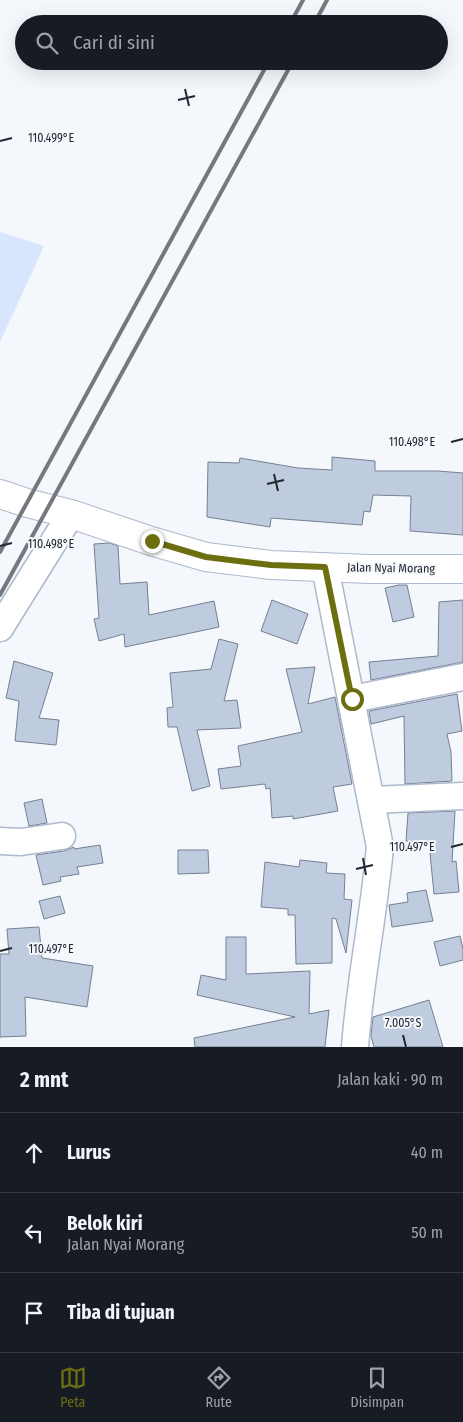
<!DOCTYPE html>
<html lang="id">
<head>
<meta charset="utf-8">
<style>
	:root { --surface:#171b24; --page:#242831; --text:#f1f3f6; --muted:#9ea1a6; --line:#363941; --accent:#6d6e10 }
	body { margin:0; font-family:"Fira Sans Condensed",sans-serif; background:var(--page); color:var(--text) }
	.stop { position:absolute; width:15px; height:15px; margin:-11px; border:4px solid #6d6e10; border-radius:50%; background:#fff }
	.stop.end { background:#6d6e10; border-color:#fff; box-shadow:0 1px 5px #0008 }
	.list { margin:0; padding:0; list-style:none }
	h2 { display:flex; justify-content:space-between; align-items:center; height:65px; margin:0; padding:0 20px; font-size:21px }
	h2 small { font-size:16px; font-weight:400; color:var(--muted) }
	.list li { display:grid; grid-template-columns:32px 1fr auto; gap:15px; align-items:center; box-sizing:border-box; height:80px; padding:0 20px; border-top:1px solid var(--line) }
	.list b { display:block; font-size:19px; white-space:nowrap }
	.list p { margin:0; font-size:16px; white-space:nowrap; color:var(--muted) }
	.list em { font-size:16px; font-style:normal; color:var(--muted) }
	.icon { flex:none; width:28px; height:28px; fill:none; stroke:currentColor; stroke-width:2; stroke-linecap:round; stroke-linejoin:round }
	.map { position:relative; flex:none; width:463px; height:1047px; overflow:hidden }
	.search { position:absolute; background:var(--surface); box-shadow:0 5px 20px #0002; left:15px; right:15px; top:15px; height:55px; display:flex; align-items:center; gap:12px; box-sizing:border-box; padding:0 18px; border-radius:28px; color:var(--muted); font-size:19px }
	.sheet { height:305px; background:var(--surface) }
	nav { display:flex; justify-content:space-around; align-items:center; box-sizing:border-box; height:70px; border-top:1px solid var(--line); background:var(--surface); font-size:14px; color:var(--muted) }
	nav a { display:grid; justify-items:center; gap:2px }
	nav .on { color:var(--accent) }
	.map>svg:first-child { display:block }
	.green { fill:#d8e6fd }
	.building { fill:#bfcbdf; stroke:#758092 }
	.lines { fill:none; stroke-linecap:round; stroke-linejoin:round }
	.street-casing { stroke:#adb9cc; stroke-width:29 }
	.secondary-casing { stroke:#adb9cc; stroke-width:30 }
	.street { stroke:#fff; stroke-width:26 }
	.secondary { stroke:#fff; stroke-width:28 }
	.rail { stroke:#75797f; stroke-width:4 }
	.route { stroke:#6d6e10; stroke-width:6 }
	.ticks { fill:none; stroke:#23272f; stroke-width:2 }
	.labels { text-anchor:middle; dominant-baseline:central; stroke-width:4; stroke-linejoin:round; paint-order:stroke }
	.street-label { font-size:12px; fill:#23272f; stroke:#f4f7fb }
	.ticks-label { font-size:12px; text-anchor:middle; fill:#23272f; stroke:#f4f7fb; stroke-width:4; stroke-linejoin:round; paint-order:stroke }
</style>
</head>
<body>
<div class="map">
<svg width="463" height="1047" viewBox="0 0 463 1047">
	<rect width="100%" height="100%" fill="#f4f7fb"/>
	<polygon class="green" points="0,232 44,246 0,342"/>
	<g class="building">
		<polygon points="332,457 375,461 375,471 438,471 463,473 463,535 410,531 411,496 373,495 370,512 364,511 362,525 271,518 270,527 207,517 208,462 239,463 240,458 298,468 332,470"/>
		<polygon points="109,543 118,546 120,584 147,582 149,615 214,601 219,627 125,647 124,634 99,641 94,619 99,618 94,544"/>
		<polygon points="399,585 407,585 414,617 393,622 385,588"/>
		<polygon points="272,600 308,614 297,644 261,631"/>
		<polygon points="463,600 463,662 371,680 369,662 438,656 439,602"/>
		<polygon points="219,639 238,644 224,701 237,700 241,728 197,730 210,786 192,791 177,727 168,727 167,708 173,707 170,673 211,669"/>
		<polygon points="14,661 53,673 39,718 59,720 56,745 15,741 19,701 6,698"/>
		<polygon points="315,667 308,704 335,697 352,784 333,787 338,811 293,819 293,816 272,818 270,788 266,789 265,784 221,789 218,769 241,766 238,746 302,732 286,669"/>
		<polygon points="457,694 462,731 447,734 451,752 452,781 405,784 404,716 371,724 369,711"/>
		<polygon points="42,799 47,823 29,826 24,803"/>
		<polygon points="455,811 452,862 456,861 459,892 434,894 429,843 406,841 408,813"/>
		<polygon points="100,845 103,863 77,867 79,874 60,877 61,881 43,885 36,855 64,851 74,847 74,849"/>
		<polygon points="178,850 208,850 209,873 178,874"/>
		<polygon points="300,860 327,863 326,873 345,874 344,899 352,900 346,953 336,919 332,918 332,963 296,964 295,915 288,915 288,909 261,907 265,862 299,867"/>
		<polygon points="426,890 433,921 392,927 389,905 408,902 407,893"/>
		<polygon points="60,896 65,913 44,919 39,901"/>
		<polygon points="39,927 42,958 93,966 87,1007 25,997 26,1036 0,1037 0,954 9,954 7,929"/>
		<polygon points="460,936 463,949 463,960 440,966 434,942"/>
		<polygon points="226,937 246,937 246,974 310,971 309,1014 329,1010 325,1047 195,1047 194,1038 295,1017 197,995 201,975 226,980"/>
		<polygon points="429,1000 443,1047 374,1047 371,1036 373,1017"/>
	</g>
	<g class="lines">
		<g class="street-casing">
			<g id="street">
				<path d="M325,567L380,847C374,914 360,980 355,1047"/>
				<polyline points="0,628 71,514"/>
				<polyline points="352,699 463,677"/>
				<polyline points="372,800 463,796"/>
				<polyline points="0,841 21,842 62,836"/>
			</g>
		</g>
		<g class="secondary-casing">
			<polyline id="secondary" points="0,494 27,503 71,514 151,541 206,557 271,565 369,569 463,569"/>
		</g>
		<use href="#street" class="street"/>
		<use href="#secondary" class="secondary"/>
		<g class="rail">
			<polyline points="290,24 303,0"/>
			<polyline points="314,24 327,0"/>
			<polyline points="0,552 269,61"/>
			<polyline points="0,595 293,61"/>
		</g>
	</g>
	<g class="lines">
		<polyline class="route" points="152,541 206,557 271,565 325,567 352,699"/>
	</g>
	<path class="ticks" d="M185,89L189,106M178,100L195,96M0,141L12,138M451,442L463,439M274,474L278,491M267,484L284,480M0,546L12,543M451,847L463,844M363,858L366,875M356,869L373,865M0,951L12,948M403,1035L406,1047"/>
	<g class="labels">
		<g class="street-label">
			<text transform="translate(391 568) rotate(1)">Jalan Nyai Morang</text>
		</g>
	</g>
	<g class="ticks-label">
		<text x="51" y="142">110.499°E</text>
		<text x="412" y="446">110.498°E</text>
		<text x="51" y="548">110.498°E</text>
		<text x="412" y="851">110.497°E</text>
		<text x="51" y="953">110.497°E</text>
		<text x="403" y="1027">7.005°S</text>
	</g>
</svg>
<div class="stop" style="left:352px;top:699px"></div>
<div class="stop end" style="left:152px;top:541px"></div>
<div class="search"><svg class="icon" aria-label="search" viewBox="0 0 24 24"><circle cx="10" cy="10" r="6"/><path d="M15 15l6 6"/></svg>Cari di sini</div>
</div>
<section class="sheet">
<h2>2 mnt<small>Jalan kaki · 90 m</small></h2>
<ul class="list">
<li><svg class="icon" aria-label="ahead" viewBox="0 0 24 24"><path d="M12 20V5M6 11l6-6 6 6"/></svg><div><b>Lurus</b></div><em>40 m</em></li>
<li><svg class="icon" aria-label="left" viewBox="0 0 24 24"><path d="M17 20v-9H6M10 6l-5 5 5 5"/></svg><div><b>Belok kiri</b><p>Jalan Nyai Morang</p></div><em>50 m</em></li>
<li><svg class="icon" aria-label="arrive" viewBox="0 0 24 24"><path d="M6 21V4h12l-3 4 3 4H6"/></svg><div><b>Tiba di tujuan</b></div></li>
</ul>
</section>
<nav>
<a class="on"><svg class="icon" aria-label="map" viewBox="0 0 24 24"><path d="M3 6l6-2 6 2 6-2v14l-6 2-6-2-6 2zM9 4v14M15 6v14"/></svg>Peta</a>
<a><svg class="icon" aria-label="directions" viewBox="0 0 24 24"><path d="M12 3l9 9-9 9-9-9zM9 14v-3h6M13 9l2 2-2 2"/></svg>Rute</a>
<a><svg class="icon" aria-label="saved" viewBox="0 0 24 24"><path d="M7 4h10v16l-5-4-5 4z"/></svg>Disimpan</a>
</nav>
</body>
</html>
